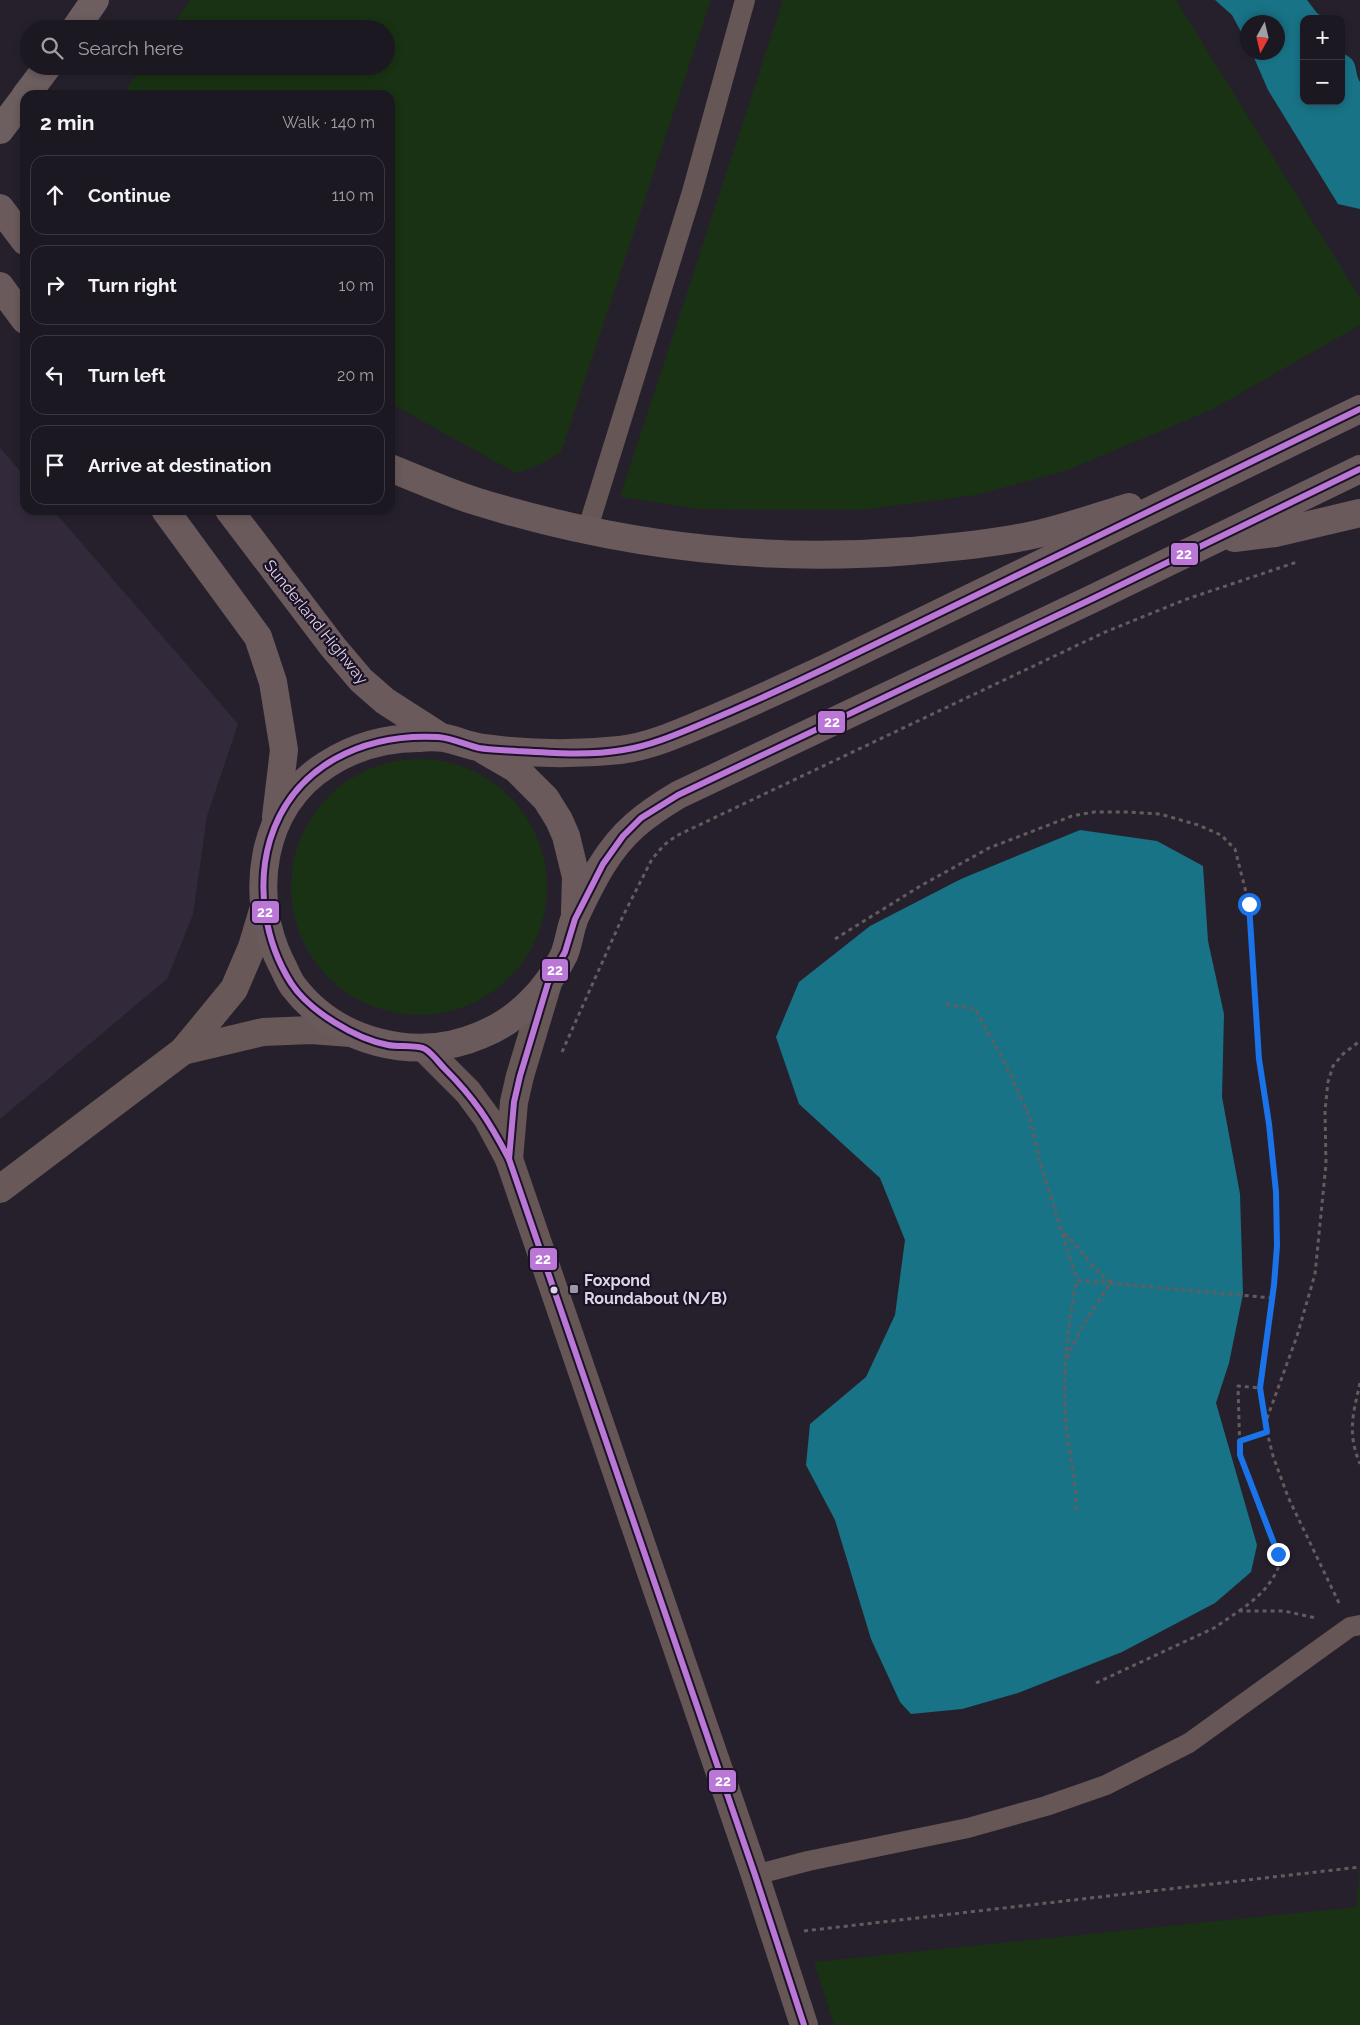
<!DOCTYPE html>
<html lang="en">
<head>
<meta charset="utf-8">
<style>
	:root { --surface:#1c1822; --page:#29252f; --text:#f1f3f6; --muted:#a0a0a5; --line:#3a3740 }
	body { margin:0; font-family:Raleway,sans-serif; background:var(--page); color:var(--text) }
	.controls { position:absolute; right:15px; top:15px; display:grid; overflow:hidden; border-radius:10px; box-shadow:0 2px 8px #0003 }
	.controls button { width:45px; height:45px; display:grid; place-items:center; padding:0; border:0; border-bottom:1px solid var(--line); background:var(--surface); color:var(--text); font:25px sans-serif }
	.compass { position:absolute; left:1240px; top:15px; width:45px; height:45px; border-radius:50%; background:var(--surface); box-shadow:0 2px 8px #0003; rotate:188deg }
	.stop { position:absolute; width:15px; height:15px; margin:-11px; border:4px solid #1a73e8; border-radius:50%; background:#fff }
	.stop.end { background:#1a73e8; border-color:#fff; box-shadow:0 1px 5px #0008 }
	.list { margin:0; padding:0; list-style:none }
	h2 { display:flex; justify-content:space-between; align-items:center; height:65px; margin:0; padding:0 20px; font-size:21px }
	h2 small { font-size:16px; font-weight:400; color:var(--muted) }
	.list li { display:grid; grid-template-columns:32px 1fr auto; gap:15px; align-items:center; box-sizing:border-box; height:80px; margin:0 10px 10px; padding:0 10px; border:1px solid var(--line); border-radius:15px }
	.list b { display:block; font-size:19px; white-space:nowrap }
	.list em { font-size:16px; font-style:normal; color:var(--muted) }
	.icon { flex:none; width:28px; height:28px; fill:none; stroke:currentColor; stroke-width:2; stroke-linecap:round; stroke-linejoin:round }
	.map { position:relative; flex:none; width:1360px; height:2025px; overflow:hidden }
	.search { position:absolute; background:var(--surface); box-shadow:0 2px 8px #0003; left:20px; top:20px; width:375px; height:55px; display:flex; align-items:center; gap:12px; box-sizing:border-box; padding:0 18px; border-radius:28px; color:var(--muted); font-size:19px }
	.panel { position:absolute; background:var(--surface); box-shadow:0 2px 8px #0003; left:20px; top:90px; width:375px; height:425px; border-radius:15px }
	.map>svg:first-child { display:block }
	.industrial { fill:#322a3a }
	.green { fill:#193213 }
	.water { fill:#187386 }
	.lines { fill:none; stroke-linecap:round; stroke-linejoin:round }
	.path { stroke:#655b5d; stroke-width:3; stroke-dasharray:4 4; stroke-linecap:butt }
	.service { stroke:#665655; stroke-width:20 }
	.tertiary { stroke:#665655; stroke-width:28 }
	.secondary { stroke:#695858; stroke-width:28 }
	.trunk { stroke:#6a5a5c; stroke-width:28 }
	.motorway { stroke:#6d5e60; stroke-width:28 }
	.bus-1-casing { stroke:#1c1228; stroke-width:10 }
	.bus-1 { stroke:#ba77d6; stroke-width:6 }
	.route { stroke:#1a73e8; stroke-width:6 }
	.poi-dot { fill:#9c96a5; stroke:#1c1228; stroke-width:2 }
	.bus-dot { fill:#dcd5e5; stroke:#1c1228; stroke-width:2 }
	.labels { text-anchor:middle; dominant-baseline:central; stroke-width:4.5; stroke-linejoin:round; paint-order:stroke }
	.street-label { font-size:16px; fill:#dcd5e5; stroke:#1c1228 }
	.poi-label { font-size:16px; font-weight:bold; fill:#dcd5e5; stroke:#1c1228; text-anchor:start }
	.line-badge { stroke:#1c1228; stroke-width:2 }
	.badge-label { font-size:14px; text-anchor:middle; font-weight:bold; fill:#fff }
</style>
</head>
<body>
<div class="map">
<svg width="1360" height="2025" viewBox="0 0 1360 2025">
	<rect width="100%" height="100%" fill="#26202d"/>
	<polygon class="industrial" points="0,448 25,477 25,510 53,510 238,724 207,816 193,914 167,979 0,1119"/>
	<g class="green">
		<polygon points="190,0 711,0 561,452 537,466 516,473 390,403 390,95 122,95 143,66 386,66 386,29 170,29"/>
		<polygon points="783,0 1176,0 1360,298 1360,325 1211,410 1065,471 976,495 860,510 700,509 620,497"/>
		<circle cx="419" cy="887" r="128"/>
		<polygon points="1360,1865 1360,2025 834,2025 814,1962 1357,1907"/>
	</g>
	<g class="water">
		<path d="M1215,0H1307L1317,13L1326,19H1304V101H1341V53C1360,59 1353,70 1360,82V209L1338,204L1268,90L1252,53L1278,52V22H1248L1247,43L1232,15Z"/>
		<polygon points="1080,830 1157,841 1203,866 1208,941 1224,1014 1222,1097 1240,1194 1243,1294 1229,1363 1216,1403 1257,1545 1251,1572 1215,1603 1122,1652 1018,1693 962,1709 911,1714 900,1702 871,1639 835,1520 806,1465 810,1424 866,1377 895,1315 905,1240 880,1178 799,1104 776,1037 799,982 870,926 961,879"/>
	</g>
	<g class="lines">
		<g class="path">
			<polyline points="835,939 922,885 989,848 1072,816 1094,812 1126,812 1160,814 1198,825 1221,835 1235,849 1249,904 1259,1059 1269,1124 1276,1192 1277,1246 1274,1285 1260,1388"/>
			<polyline points="946,1004 975,1009 1004,1061 1029,1115 1041,1166 1077,1280"/>
			<polyline points="562,1052 623,916 652,859 664,845 676,836 1103,633 1184,600 1297,562"/>
			<polyline points="1065,1233 1100,1274 1111,1282 1082,1327 1067,1358"/>
			<path d="M1360,1383C1353,1414 1347,1433 1360,1464"/>
			<polyline points="1240,1441 1267,1431"/>
			<path d="M1076,1510C1077,1477 1066,1444 1065,1411C1063,1367 1068,1323 1077,1280L1272,1298"/>
			<polyline points="1339,1603 1288,1497 1273,1456 1265,1424 1297,1336 1315,1274 1326,1164 1325,1111 1328,1082 1333,1066 1343,1054 1360,1041"/>
			<path d="M1239,1611C1260,1596 1272,1585 1281,1561L1240,1455L1238,1386L1260,1388L1265,1423"/>
			<polyline points="1096,1683 1214,1628 1239,1611 1284,1611 1316,1618"/>
			<polyline points="804,1931 1360,1867"/>
		</g>
		<g class="service">
			<polyline points="587,531 692,192 745,0"/>
			<polyline points="755,1875 808,1861 968,1828 1046,1806 1106,1785 1189,1743 1350,1627 1360,1625"/>
		</g>
		<g class="tertiary">
			<polyline points="425,1049 468,1092 487,1118 509,1159 755,1875 804,2025"/>
			<polyline points="509,1159 514,1102 520,1076 548,983"/>
		</g>
		<g class="secondary">
			<polyline points="183,1051 263,1032 311,1030 351,1033"/>
			<polyline points="0,1189 183,1051 234,989 252,947 264,907"/>
		</g>
		<g class="trunk">
			<polyline points="0,208 25,241"/>
			<polyline points="0,286 25,320"/>
			<path d="M1360,409L826,668C785,687 743,707 701,724C675,735 647,747 620,750C574,755 528,754 483,748C470,746 458,741 445,738C436,737 427,737 419,738C385,738 355,746 326,765C260,806 248,897 281,963C285,970 288,979 293,986C336,1043 416,1063 481,1035C518,1020 547,990 564,955C569,943 570,929 575,917C583,900 592,881 602,865C623,831 645,815 678,795L1094,598L1360,469"/>
			<path d="M390,468C418,479 446,492 475,501C616,545 763,563 910,551C953,547 1000,543 1042,533C1071,526 1100,516 1129,507"/>
			<polyline points="165,510 258,637 273,682 284,750 276,817"/>
			<polyline points="229,510 333,647 361,680 385,701 441,737"/>
			<polyline points="1234,538 1275,533 1360,513"/>
			<polyline points="485,751 516,769 546,799 559,820 566,836 576,877 575,911"/>
		</g>
		<g class="motorway">
			<polyline points="75,29 95,0"/>
			<polyline points="26,95 48,66"/>
			<polyline points="0,130 25,97"/>
		</g>
		<g class="bus-1-casing">
			<g id="bus-1">
				<polyline points="509,1159 514,1102 520,1076 548,983 565,952 575,919 603,864 623,836 641,818 678,795 1094,598 1360,469"/>
				<path d="M804,2025L755,1875L509,1159C489,1121 475,1099 444,1068C439,1063 432,1053 425,1049C418,1045 398,1047 388,1045C356,1039 309,1011 291,983C265,942 256,887 270,840C293,765 364,733 438,737C452,738 466,745 479,748C491,750 505,750 517,751C552,753 588,756 623,750C649,746 675,735 699,725C742,707 784,688 826,668L1360,409"/>
			</g>
		</g>
		<use href="#bus-1" class="bus-1"/>
	</g>
	<g class="lines">
		<polyline class="route" points="1249,904 1259,1059 1269,1124 1276,1192 1277,1246 1274,1285 1260,1388 1267,1432 1240,1441 1240,1455 1278,1554"/>
	</g>
	<rect class="poi-dot" x="569" y="1284" width="10" height="10" rx="2.5"/>
	<circle class="bus-dot" cx="554" cy="1290" r="4.5"/>
	<g class="labels">
		<g class="street-label">
			<text transform="translate(316 622) rotate(51)">Sunderland Highway</text>
		</g>
		<g class="poi-label">
			<text x="584" y="1280">Foxpond<tspan x="584" dy="18">Roundabout (N/B)</tspan></text>
		</g>
	</g>
	<g class="line-badge">
		<rect x="1170" y="542" width="29" height="24" rx="5" fill="#ba77d6"/>
		<rect x="817" y="710" width="29" height="24" rx="5" fill="#ba77d6"/>
		<rect x="251" y="900" width="29" height="24" rx="5" fill="#ba77d6"/>
		<rect x="541" y="958" width="28" height="24" rx="5" fill="#ba77d6"/>
		<rect x="529" y="1247" width="29" height="24" rx="5" fill="#ba77d6"/>
		<rect x="708" y="1769" width="29" height="24" rx="5" fill="#ba77d6"/>
	</g>
	<g class="badge-label">
		<text x="1184" y="559">22</text>
		<text x="832" y="727">22</text>
		<text x="265" y="917">22</text>
		<text x="555" y="975">22</text>
		<text x="543" y="1264">22</text>
		<text x="723" y="1786">22</text>
	</g>
</svg>
<div class="controls">
<button>+</button>
<button>−</button>
</div>
<svg class="compass" viewBox="-18 -18 36 36"><path d="M0-13l5 13h-10z" fill="#e53935"/><path d="M0 13l5-13h-10z" fill="#a0a0a5"/></svg>
<div class="stop" style="left:1249px;top:904px"></div>
<div class="stop end" style="left:1278px;top:1554px"></div>
<div class="search"><svg class="icon" aria-label="search" viewBox="0 0 24 24"><circle cx="10" cy="10" r="6"/><path d="M15 15l6 6"/></svg>Search here</div>
<section class="panel">
<h2>2 min<small>Walk · 140 m</small></h2>
<ul class="list">
<li><svg class="icon" aria-label="ahead" viewBox="0 0 24 24"><path d="M12 20V5M6 11l6-6 6 6"/></svg><div><b>Continue</b></div><em>110 m</em></li>
<li><svg class="icon" aria-label="right" viewBox="0 0 24 24"><path d="M7 20v-9h11M14 6l5 5-5 5"/></svg><div><b>Turn right</b></div><em>10 m</em></li>
<li><svg class="icon" aria-label="left" viewBox="0 0 24 24"><path d="M17 20v-9H6M10 6l-5 5 5 5"/></svg><div><b>Turn left</b></div><em>20 m</em></li>
<li><svg class="icon" aria-label="arrive" viewBox="0 0 24 24"><path d="M6 21V4h12l-3 4 3 4H6"/></svg><div><b>Arrive at destination</b></div></li>
</ul>
</section>
</div>
</body>
</html>
